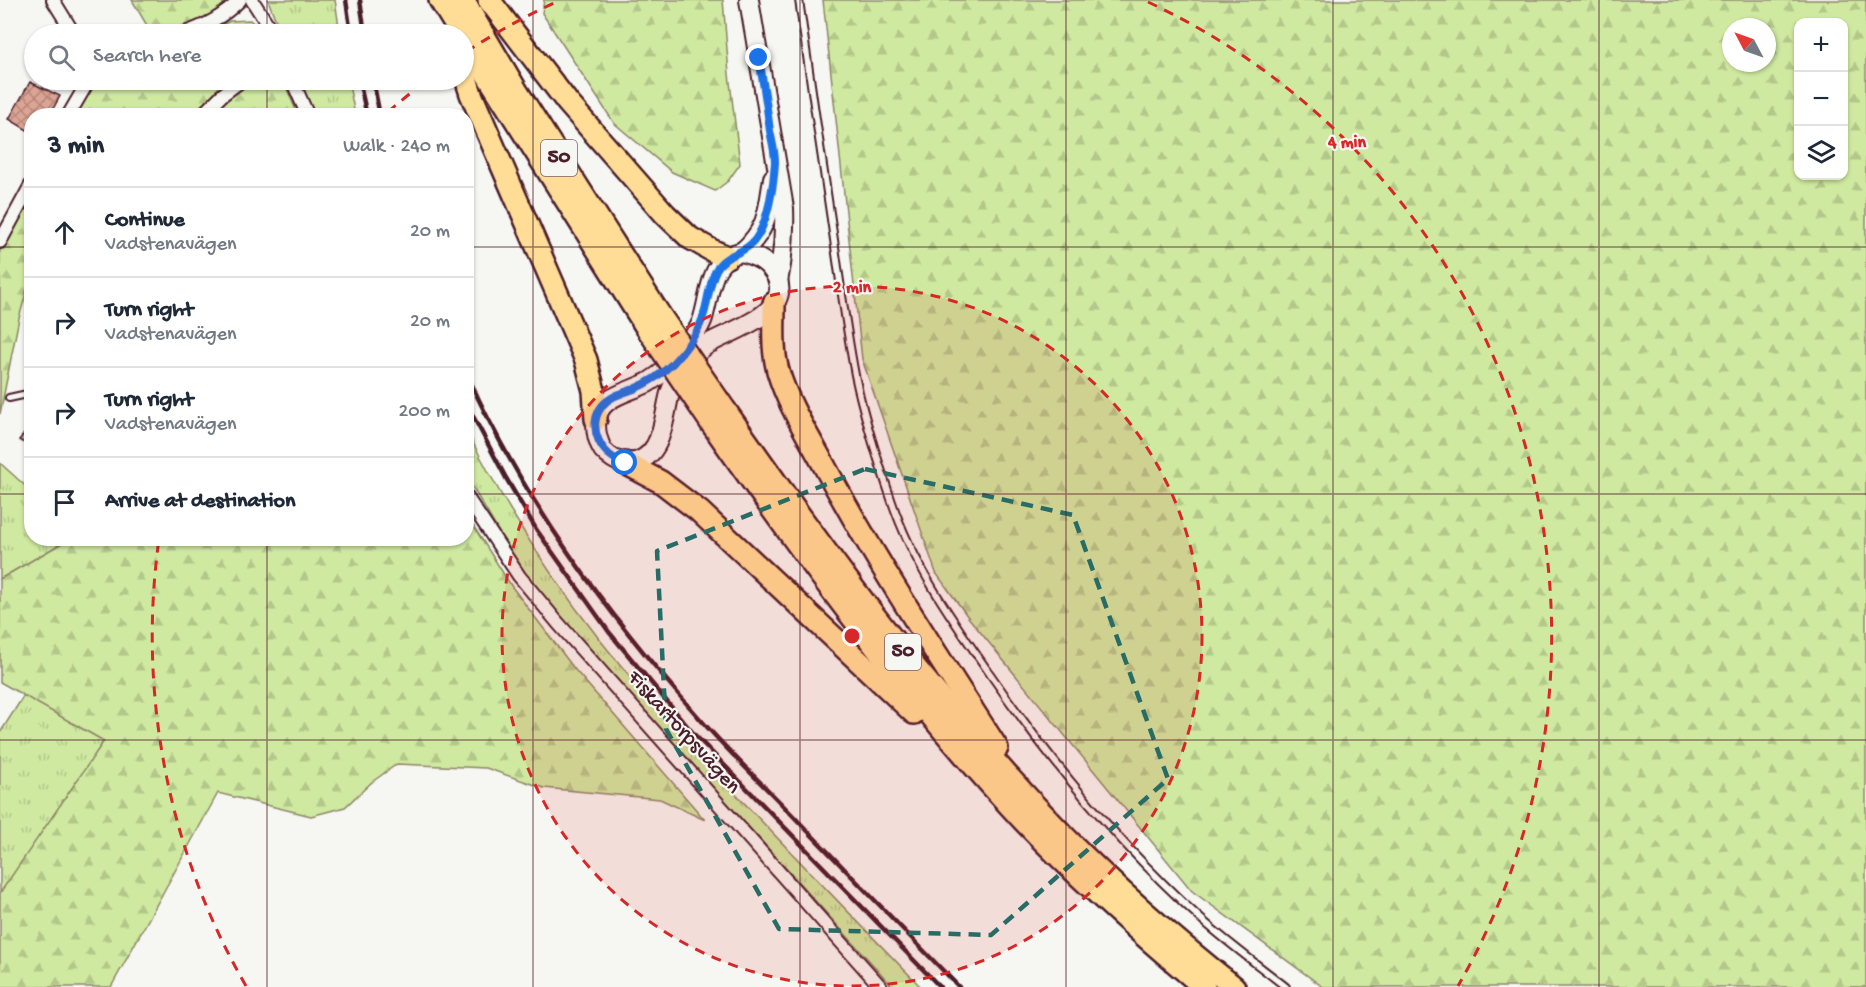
<!DOCTYPE html>
<html lang="en">
<head>
<meta charset="utf-8">
<style>
	:root { --surface:#fff; --page:#f2f2f3; --text:#1f2937; --muted:#747a83; --line:#e0e1e3 }
	body { margin:0; font-family:"Gochi Hand",sans-serif; background:var(--page); color:var(--text) }
	.controls { position:absolute; right:18px; top:18px; display:grid; overflow:hidden; border-radius:12px; box-shadow:0 2px 4px #0004 }
	.controls button { width:54px; height:54px; display:grid; place-items:center; padding:0; border:0; border-bottom:2px solid var(--line); background:var(--surface); color:var(--text); font:30px sans-serif }
	.compass { position:absolute; left:1722px; top:18px; width:54px; height:54px; border-radius:50%; background:var(--surface); box-shadow:0 2px 4px #0004; rotate:311deg }
	.stop { position:absolute; width:18px; height:18px; margin:-14px; border:4px solid #1a73e8; border-radius:50%; background:#fff }
	.stop.end { background:#1a73e8; border-color:#fff; box-shadow:0 2px 6px #0008 }
	.list { margin:0; padding:0; list-style:none }
	h2 { display:flex; justify-content:space-between; align-items:center; height:78px; margin:0; padding:0 24px; font-size:26px }
	h2 small { font-size:20px; font-weight:400; color:var(--muted) }
	.list li { display:grid; grid-template-columns:39px 1fr auto; gap:18px; align-items:center; box-sizing:border-box; height:90px; padding:0 24px; border-top:2px solid var(--line) }
	.list b { display:block; font-size:22px; white-space:nowrap }
	.list p { margin:0; font-size:20px; white-space:nowrap; color:var(--muted) }
	.list em { font-size:20px; font-style:normal; color:var(--muted) }
	.icon { flex:none; width:33px; height:33px; fill:none; stroke:currentColor; stroke-width:2; stroke-linecap:round; stroke-linejoin:round }
	.map { position:relative; flex:none; width:1866px; height:987px; overflow:hidden }
	.search { position:absolute; background:var(--surface); box-shadow:0 2px 4px #0004; left:24px; top:24px; width:450px; height:66px; display:flex; align-items:center; gap:15px; box-sizing:border-box; padding:0 21px; border-radius:33px; color:var(--muted); font-size:22px }
	.panel { position:absolute; background:var(--surface); box-shadow:0 2px 4px #0004; left:24px; top:108px; width:450px; height:438px; border-radius:24px }
	.map>svg:first-child { display:block }
	.grass { fill:url(#grass-tufts); stroke:#8c8466; stroke-width:1.5 }
	.forest { fill:url(#forest-firs); stroke:#8c8466; stroke-width:1.5; fill-rule:evenodd }
	.building { fill:url(#building-cross-hatch); stroke:#4a1f2b; stroke-width:1.5 }
	.lines { fill:none; stroke-linecap:round; stroke-linejoin:round }
	.service-casing { stroke:#4a1f2b; stroke-width:10 }
	.minor-casing { stroke:#4a1f2b; stroke-width:16 }
	.secondary-casing { stroke:#4a1f2b; stroke-width:22 }
	.trunk-casing { stroke:#4a1f2b; stroke-width:26 }
	.service { stroke:#f6f6f2; stroke-width:6 }
	.minor { stroke:#f6f6f2; stroke-width:12 }
	.secondary { stroke:#f6f6f2; stroke-width:18 }
	.trunk { stroke:#ffdd96; stroke-width:21 }
	.rail { stroke:#4a1f2b; stroke-width:4.5 }
	.trunk-bridge-casing { stroke:#4a1f2b; stroke-width:26; stroke-linecap:butt }
	.trunk-bridge { stroke:#ffdd96; stroke-width:21 }
	.route { stroke:#1a73e8; stroke-width:8 }
	.marked { fill:none; stroke:#0f766e; stroke-width:4.5; stroke-dasharray:12 8; stroke-linejoin:round }
	.grid { fill:none; stroke:#4a1f2b; stroke-width:1.5; stroke-opacity:0.55 }
	.ring { fill:none; stroke:#d62828; stroke-width:3; stroke-dasharray:10 8 }
	.labels { text-anchor:middle; dominant-baseline:central; stroke-width:4.5; stroke-linejoin:round; paint-order:stroke }
	.shield { fill:#f6f6f2; stroke:#7e6067; stroke-width:1.5 }
	.shield-label { font-size:21px; font-weight:bold; fill:#4a1f2b }
	.street-label { font-size:22px; fill:#4a1f2b; stroke:#f6f6f2 }
	.centre { fill:#d62828; stroke:#f6f6f2; stroke-width:3 }
	.ring-label { font-size:18px; text-anchor:middle; font-weight:bold; fill:#d62828; stroke:#f6f6f2; stroke-width:4.5; stroke-linejoin:round; paint-order:stroke }
</style>
</head>
<body>
<div class="map">
<svg width="1866" height="987" viewBox="0 0 1866 987">
	<defs>
		<pattern id="grass-tufts" width="24" height="20" patternUnits="userSpaceOnUse" patternTransform="scale(1.5)"><rect width="24" height="20" fill="#cfe9a0"/><path d="M3 7l-1-3M5 7V3M7 7l1-3M15 17l-1-3M17 17v-4M19 17l1-3" fill="none" stroke="#b3c78a"/></pattern>
		<pattern id="forest-firs" width="22" height="20" patternUnits="userSpaceOnUse" patternTransform="scale(1.5)"><rect width="22" height="20" fill="#cfe9a0"/><path d="M5 1l3.5 6h-7zM16 11l3.5 6h-7z" fill="#b3c78a"/></pattern>
		<pattern id="building-cross-hatch" width="8" height="8" patternUnits="userSpaceOnUse" patternTransform="scale(1.5)"><rect width="8" height="8" fill="#dca494"/><path d="M0 0l8 8M0 8l8-8" fill="none" stroke="#b48579"/></pattern>
	</defs>
	<rect width="100%" height="100%" fill="#f6f6f2"/>
	<filter id="ink" filterUnits="userSpaceOnUse"><feTurbulence type="fractalNoise" baseFrequency=".0167" numOctaves="2"/><feDisplacementMap in="SourceGraphic" scale="12" xChannelSelector="R" yChannelSelector="G"/><feConvolveMatrix kernelMatrix="1 2 1 2 8 2 1 2 1" color-interpolation-filters="sRGB"/></filter>
	<g filter="url(#ink)">
		<g class="grass">
			<polygon points="268,0 335,0 340,34 281,34"/>
			<polygon points="300,80 348,80 355,115 315,115"/>
			<path d="M466,429C503,503 549,575 600,640C630,678 663,714 695,750C769,831 845,909 921,987H893L562,620L516,561L467,478Z"/>
			<polygon points="0,463 31,491 32,538 69,539 0,579"/>
			<polygon points="24,695 104,741 0,899 0,733"/>
		</g>
		<g class="forest">
			<path d="M132,0H223V9C199,23 180,35 152,34Z"/>
			<polygon points="544,0 723,0 729,74 740,164 728,181 715,191 672,172 614,123 542,13"/>
			<path d="M823,0H1866V987H1323L1192,891L968,617L936,573L862,359ZM1844,22V176H1798V22ZM1731,27H1767V63H1731Z"/>
			<polygon points="250,20 265,34 201,34 230,21"/>
			<polygon points="87,80 283,80 298,115 66,116"/>
			<polygon points="31,180 31,276 19,318 0,414 0,247"/>
			<polygon points="467,516 512,587 576,671 705,820 660,799 544,788 486,768 397,764 372,782 345,807 311,816 218,793 111,987 0,987 0,893 104,741 0,682 0,579 69,539 466,538"/>
		</g>
		<g class="building">
			<polygon points="30,82 60,96 49,116 32,116 32,133 9,119"/>
			<polygon points="28,429 32,432 31,447 19,440"/>
		</g>
		<g class="lines">
			<g class="service-casing">
				<g id="service">
					<path d="M799,0C810,78 821,155 833,233C840,280 846,328 855,375C864,418 878,461 892,502C913,564 951,618 988,671C1050,761 1120,846 1201,919C1228,943 1258,965 1286,987"/>
					<polyline points="9,398 32,393"/>
				</g>
			</g>
			<g class="minor-casing">
				<g id="minor">
					<polyline points="53,0 74,34"/>
					<polyline points="252,0 266,22 272,34"/>
					<path d="M182,34C205,26 223,17 240,0"/>
					<polyline points="292,80 308,116"/>
					<polyline points="68,116 89,80"/>
					<polyline points="201,116 222,95 242,80"/>
					<polyline points="0,242 32,183"/>
					<polyline points="466,496 519,576 558,623 881,987"/>
				</g>
			</g>
			<g class="secondary-casing">
				<g id="secondary">
					<path d="M749,0L784,208C785,234 783,257 778,282"/>
					<path d="M742,252C758,257 769,262 777,278C792,314 729,331 708,344C698,350 690,360 683,369C677,377 673,384 670,393C663,419 663,463 626,463C618,463 608,456 603,450C598,442 596,434 596,424C596,396 629,393 649,382C662,374 673,364 682,352C689,343 698,332 702,321C711,296 708,257 742,252Z"/>
					<path d="M742,252C768,229 768,211 773,178"/>
				</g>
			</g>
			<g class="trunk-casing">
				<g id="trunk">
					<polyline points="440,0 461,34"/>
					<polyline points="463,0 518,93 659,314"/>
					<polyline points="489,0 568,103 665,214 690,238 713,251 727,257"/>
					<polyline points="464,38 645,325"/>
					<polyline points="464,72 471,94 586,360 594,391 596,419"/>
					<path d="M774,303C774,326 772,349 778,371C788,405 809,437 826,469C878,565 938,656 997,748"/>
					<path d="M725,410C829,560 937,706 1064,836C1117,890 1175,940 1234,987"/>
					<path d="M712,424C808,562 908,697 1023,820C1080,880 1141,934 1204,987"/>
					<polyline points="625,463 661,482 699,511 914,713"/>
				</g>
			</g>
			<use href="#service" class="service"/>
			<use href="#minor" class="minor"/>
			<use href="#secondary" class="secondary"/>
			<use href="#trunk" class="trunk"/>
			<g class="rail">
				<polyline points="346,0 351,34"/>
				<polyline points="360,0 365,34"/>
				<polyline points="359,80 367,116"/>
				<polyline points="373,80 380,116"/>
				<path d="M466,372C523,501 608,615 701,720C731,755 766,787 798,821C852,876 905,932 959,987"/>
				<polyline points="466,403 506,478 536,529 609,632 693,733 940,987"/>
			</g>
			<g class="trunk-bridge-casing">
				<g id="trunk-bridge">
					<polyline points="659,314 725,410"/>
					<polyline points="645,325 712,424"/>
				</g>
			</g>
			<use href="#trunk-bridge" class="trunk-bridge"/>
		</g>
	</g>
	<g class="lines" filter="url(#ink)">
		<path class="route" d="M625,463C601,457 586,427 602,406C610,396 623,393 634,389C648,383 661,375 672,364C685,350 699,332 704,314C708,300 709,284 716,270C725,253 743,255 754,241C768,224 774,184 775,162C775,152 772,141 770,131C767,106 763,82 759,58"/>
	</g>
	<path class="marked" d="M865,469L1073,515L1168,779L991,935L779,929L666,729L657,551Z"/>
	<path class="grid" d="M267,0V34M533,0V987M800,0V987M1066,0V987M1333,0V987M1599,0V987M267,80V116M0,247H32M466,247H1866M0,494H32M466,494H1866M267,538V987M0,740H1866"/>
	<circle cx="852" cy="636" r="350" fill="#d62828" fill-opacity=".12"/>
	<g class="ring">
		<circle cx="852" cy="636" r="350"/>
		<path d="M246 986A700 700 0 0 1 159 539M388 112A700 700 0 0 1 426 81M466 52A700 700 0 0 1 556 2M1148 2A700 700 0 0 1 1458 986"/>
	</g>
	<g class="labels">
		<g class="shield">
			<rect x="541" y="140" width="36" height="36" rx="4.5"/>
			<rect x="885" y="634" width="36" height="36" rx="4.5"/>
		</g>
		<g class="shield-label">
			<text x="559" y="158">50</text>
			<text x="903" y="652">50</text>
		</g>
		<g class="street-label">
			<text transform="translate(683 733) rotate(48)">Fiskartorpsvägen</text>
		</g>
	</g>
	<circle cx="852" cy="636" r="9" class="centre"/>
	<g class="ring-label">
		<text x="1347" y="147">4 min</text>
		<text x="852" y="292">2 min</text>
	</g>
</svg>
<div class="controls">
<button>+</button>
<button>−</button>
<button><svg class="icon" aria-label="layers" viewBox="0 0 24 24"><path d="M12 4l9 5-9 5-9-5zM3 14l9 5 9-5"/></svg></button>
</div>
<svg class="compass" viewBox="-18 -18 36 36"><path d="M0-13l5 13h-10z" fill="#e53935"/><path d="M0 13l5-13h-10z" fill="#747a83"/></svg>
<div class="stop" style="left:625px;top:463px"></div>
<div class="stop end" style="left:759px;top:58px"></div>
<div class="search"><svg class="icon" aria-label="search" viewBox="0 0 24 24"><circle cx="10" cy="10" r="6"/><path d="M15 15l6 6"/></svg>Search here</div>
<section class="panel">
<h2>3 min<small>Walk · 240 m</small></h2>
<ul class="list">
<li><svg class="icon" aria-label="ahead" viewBox="0 0 24 24"><path d="M12 20V5M6 11l6-6 6 6"/></svg><div><b>Continue</b><p>Vadstenavägen</p></div><em>20 m</em></li>
<li><svg class="icon" aria-label="right" viewBox="0 0 24 24"><path d="M7 20v-9h11M14 6l5 5-5 5"/></svg><div><b>Turn right</b><p>Vadstenavägen</p></div><em>20 m</em></li>
<li><svg class="icon" aria-label="right" viewBox="0 0 24 24"><path d="M7 20v-9h11M14 6l5 5-5 5"/></svg><div><b>Turn right</b><p>Vadstenavägen</p></div><em>200 m</em></li>
<li><svg class="icon" aria-label="arrive" viewBox="0 0 24 24"><path d="M6 21V4h12l-3 4 3 4H6"/></svg><div><b>Arrive at destination</b></div></li>
</ul>
</section>
</div>
</body>
</html>
